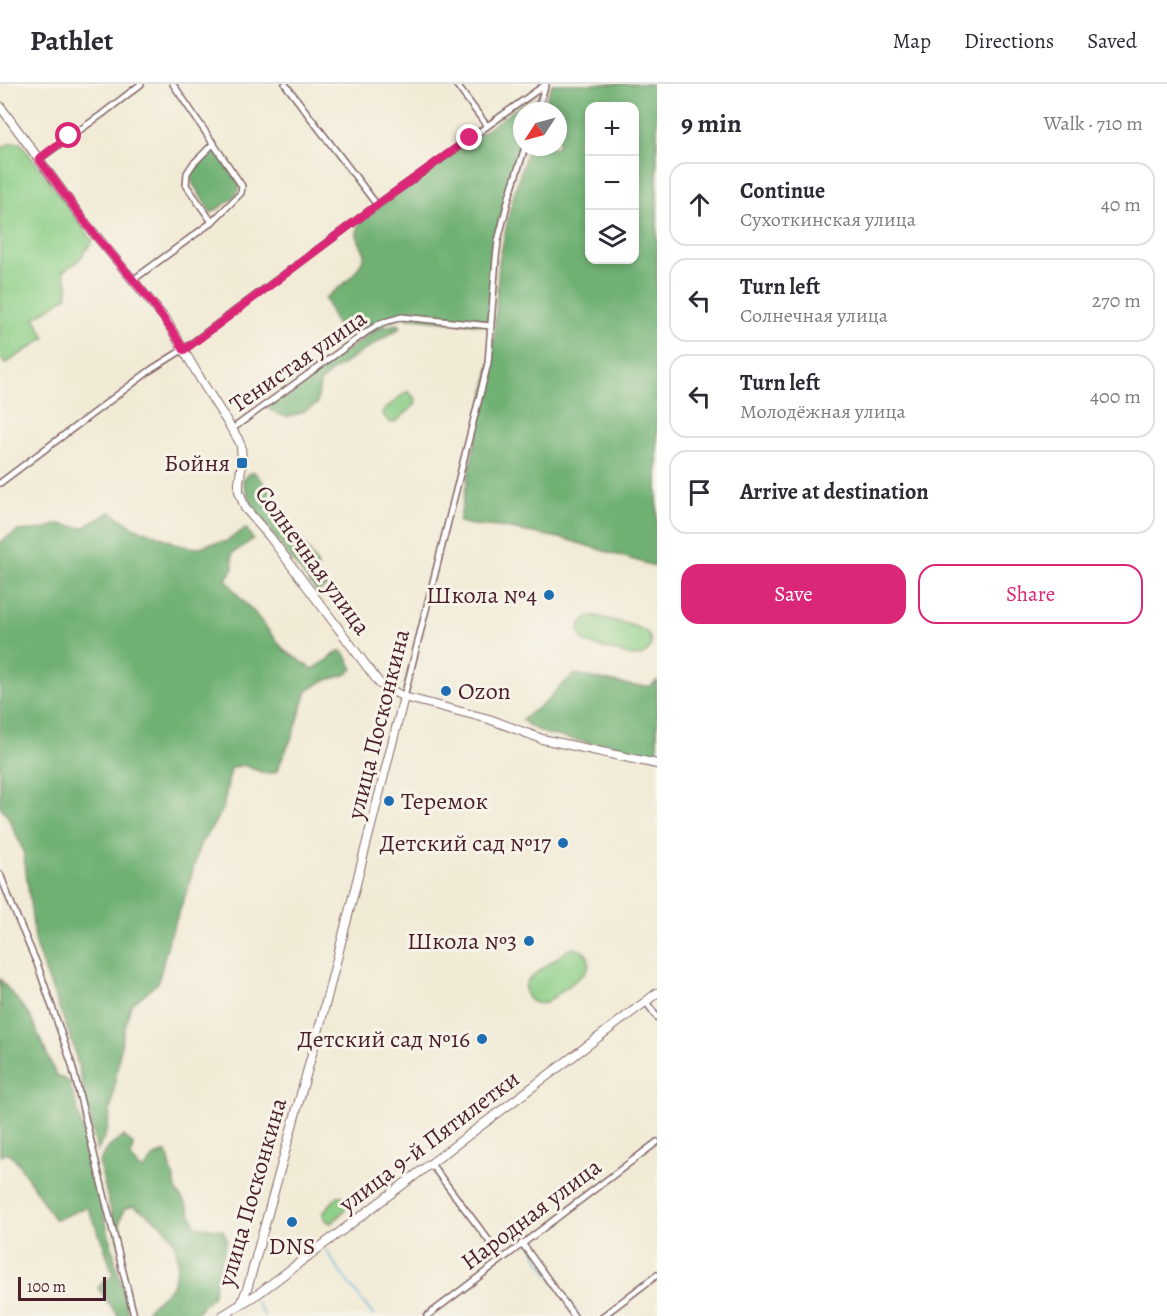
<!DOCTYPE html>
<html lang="en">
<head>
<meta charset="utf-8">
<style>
	:root { --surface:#fff; --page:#f2f2f3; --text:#2b2b33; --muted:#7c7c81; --line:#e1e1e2; --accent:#db2777 }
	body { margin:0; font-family:Alegreya,serif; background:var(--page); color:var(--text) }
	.controls { position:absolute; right:18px; top:18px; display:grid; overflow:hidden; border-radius:12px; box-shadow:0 3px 9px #0003 }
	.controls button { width:54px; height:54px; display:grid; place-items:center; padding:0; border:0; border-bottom:2px solid var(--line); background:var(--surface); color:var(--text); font:30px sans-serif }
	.compass { position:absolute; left:513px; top:18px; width:54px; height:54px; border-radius:50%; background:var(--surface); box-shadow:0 3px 9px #0003; rotate:234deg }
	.scale { position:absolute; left:18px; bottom:15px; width:88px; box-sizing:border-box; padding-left:6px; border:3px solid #4a1f2b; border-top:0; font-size:16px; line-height:21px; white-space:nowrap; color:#4a1f2b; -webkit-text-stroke:4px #f7f3e8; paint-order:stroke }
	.stop { position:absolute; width:18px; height:18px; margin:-14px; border:4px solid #db2777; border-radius:50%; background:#fff }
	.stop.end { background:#db2777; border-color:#fff; box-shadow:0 2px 6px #0008 }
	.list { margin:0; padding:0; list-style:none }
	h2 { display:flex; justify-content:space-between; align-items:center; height:78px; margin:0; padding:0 24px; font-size:26px }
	h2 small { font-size:20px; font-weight:400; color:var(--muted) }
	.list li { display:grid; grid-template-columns:39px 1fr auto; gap:18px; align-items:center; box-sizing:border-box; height:84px; margin:0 12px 12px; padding:0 12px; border:2px solid var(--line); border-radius:18px }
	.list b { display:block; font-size:22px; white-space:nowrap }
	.list p { margin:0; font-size:20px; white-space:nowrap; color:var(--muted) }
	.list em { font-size:20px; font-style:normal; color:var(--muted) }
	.actions { display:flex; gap:12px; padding:18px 24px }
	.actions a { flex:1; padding:14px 0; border:2px solid var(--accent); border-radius:18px; text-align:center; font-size:21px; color:var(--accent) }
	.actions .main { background:var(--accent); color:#fff }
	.icon { flex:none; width:33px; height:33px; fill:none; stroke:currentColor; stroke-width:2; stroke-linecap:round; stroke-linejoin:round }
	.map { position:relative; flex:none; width:657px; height:1232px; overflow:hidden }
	header { display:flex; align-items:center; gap:36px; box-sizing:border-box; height:84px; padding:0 30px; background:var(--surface); border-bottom:2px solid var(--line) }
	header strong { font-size:28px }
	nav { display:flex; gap:33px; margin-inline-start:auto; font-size:21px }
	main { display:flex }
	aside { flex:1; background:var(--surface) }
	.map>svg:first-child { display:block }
	.green { fill:#8bce86; stroke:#6a7658; stroke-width:1.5 }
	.forest { fill:#70b173; stroke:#5d684f; stroke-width:1.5; fill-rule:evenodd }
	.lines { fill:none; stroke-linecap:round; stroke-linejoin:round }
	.stream { stroke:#5fb5dc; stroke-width:1.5 }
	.street-casing { stroke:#846666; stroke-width:8 }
	.secondary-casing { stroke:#846666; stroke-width:10 }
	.street { stroke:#fff; stroke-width:5 }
	.secondary { stroke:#fff; stroke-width:8 }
	.route { stroke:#db2777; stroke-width:8 }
	.poi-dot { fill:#1f6fb2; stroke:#f7f3e8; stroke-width:2 }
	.labels { text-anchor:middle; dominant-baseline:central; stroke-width:6; stroke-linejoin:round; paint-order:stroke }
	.street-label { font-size:24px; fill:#4a1f2b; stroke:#f7f3e8 }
	.poi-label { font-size:24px; fill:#4a1f2b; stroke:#f7f3e8; text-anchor:end }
</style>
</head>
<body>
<header>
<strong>Pathlet</strong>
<nav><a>Map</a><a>Directions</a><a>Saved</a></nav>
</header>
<main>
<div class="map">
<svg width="657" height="1232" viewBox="0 0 657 1232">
	<rect width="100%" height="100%" fill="#f7f3e8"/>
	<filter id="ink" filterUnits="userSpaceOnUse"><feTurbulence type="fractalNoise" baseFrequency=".0167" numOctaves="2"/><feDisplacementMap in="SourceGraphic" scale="12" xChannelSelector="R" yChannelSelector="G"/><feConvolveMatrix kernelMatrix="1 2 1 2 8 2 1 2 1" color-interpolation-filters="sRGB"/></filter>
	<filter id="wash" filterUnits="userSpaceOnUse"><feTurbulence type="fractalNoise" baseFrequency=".008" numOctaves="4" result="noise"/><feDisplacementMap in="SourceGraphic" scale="24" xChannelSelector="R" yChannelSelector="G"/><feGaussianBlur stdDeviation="1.35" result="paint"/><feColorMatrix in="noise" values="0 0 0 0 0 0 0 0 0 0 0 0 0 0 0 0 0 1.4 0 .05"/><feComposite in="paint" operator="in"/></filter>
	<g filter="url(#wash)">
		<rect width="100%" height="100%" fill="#f1ead5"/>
		<g class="green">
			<polygon points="11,59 21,59 93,157 77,178 63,187 68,202 67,212 35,234 45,254 5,280 0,273 0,65"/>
			<polygon points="406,308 409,308 416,316 415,321 395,338 392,339 389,338 382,329 384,326"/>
			<path d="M590,532H595C606,535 639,541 646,548C651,552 652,560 649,565C645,572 639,573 632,572L587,559L583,556L579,548V543L585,535Z"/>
			<path d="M572,864C588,865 594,878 584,890L546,919C539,920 533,920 528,914C525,910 524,905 526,900C529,892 559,873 568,866Z"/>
			<path d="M338,1112C343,1111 347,1114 349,1119L348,1122L333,1138L330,1139L324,1134L323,1128Z"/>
		</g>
		<g class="forest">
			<path d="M552,0H657V483L565,455L500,443L472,441L459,438L493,268L499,178L511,121L528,63H558V27H542ZM590,22H634V176H590Z"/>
			<path d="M523,19L529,22L531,27H522V61L505,114L495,156L488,241L402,233L390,236L352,259L340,250L325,214C343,201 357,192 365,170C363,164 358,158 357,151C354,139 369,130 378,124Z"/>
			<path d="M213,66L216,67L240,102C239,114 221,122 211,129L192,98L191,89L209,68Z"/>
			<path d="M398,240L401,243L332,287L320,299L317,320C298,331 287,340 268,324L269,321L335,274L382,243Z"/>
			<path d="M254,388L263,398L280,422L271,430L280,442L290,451L297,453L306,463L318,482L316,489L319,494L315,498L319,503L324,500H326V503L317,508C302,488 242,416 243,395L249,390Z"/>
			<polygon points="111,428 135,444 156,451 180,461 197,464 211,459 225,458 246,444 253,455 232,470 233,484 226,495 240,514 253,527 285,567 313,585 340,567 345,570 353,585 345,591 323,597 307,607 293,651 276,688 266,690 243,681 231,684 223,724 211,745 200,760 187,807 169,855 158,899 131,921 123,950 107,1047 97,1068 74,963 36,863 23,766 7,731 0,722 0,458 18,447 44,445 58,440 83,444"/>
			<polygon points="575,590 634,602 651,602 657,596 657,673 547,650 531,643 522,636 529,630 547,617 559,603"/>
			<path d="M0,895L30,932L56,991L69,998L77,1023L129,1232H118L98,1204L103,1198L113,1192C107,1168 98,1145 87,1123C76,1126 64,1135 54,1135L17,1077L9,1069L0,1072Z"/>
			<path d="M124,1052L133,1061L131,1074L139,1083L144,1086L154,1072L167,1068L177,1108L186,1120L196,1142L223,1146L227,1155L212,1213L202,1222L195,1232H144C147,1221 166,1213 172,1201C175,1196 176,1188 177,1183C181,1151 158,1135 133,1122L124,1125L120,1137V1164L99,1078L109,1063Z"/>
		</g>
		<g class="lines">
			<g class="stream">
				<polyline points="531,1159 539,1176 579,1232"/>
				<polyline points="326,1166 340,1188 374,1232"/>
				<polyline points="256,1218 265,1232"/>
			</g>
		</g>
	</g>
	<g filter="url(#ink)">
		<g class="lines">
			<g class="street-casing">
				<g id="street">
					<polyline points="285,0 377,121"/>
					<polyline points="456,0 487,42"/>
					<polyline points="537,27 546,0"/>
					<polyline points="39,75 101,31 141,0"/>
					<polyline points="212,138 186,101 187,89 193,80 214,59"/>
					<polyline points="133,196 212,138 241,109 242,102 173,0"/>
					<polyline points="232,345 368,247 381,239 402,233 491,242"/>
					<polyline points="0,399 152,285 184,265 377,121 546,0"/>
					<polyline points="404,613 488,279 496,174 498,157 509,113 525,63"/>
					<polyline points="0,790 13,824 38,882 72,981 134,1232"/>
					<polyline points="646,918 657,933"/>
					<polyline points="431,1080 502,1174"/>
					<polyline points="522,1159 574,1232"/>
					<polyline points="427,1232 657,1058"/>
					<polyline points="603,1232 657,1191"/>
				</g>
			</g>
			<g class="secondary-casing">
				<g id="secondary">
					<polyline points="0,22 84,137 166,236 204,301 238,355 241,362 242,379 239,398 239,407 245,424 270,453 380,600 404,613 489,635 542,655 657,680"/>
					<polyline points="241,1220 248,1202 320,941 404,613"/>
					<polyline points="222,1232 259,1209 291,1185 657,909"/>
				</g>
			</g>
			<use href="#street" class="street"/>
			<use href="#secondary" class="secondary"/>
		</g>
	</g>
	<g class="lines" filter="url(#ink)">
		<path class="route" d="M69,52L39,75C58,101 76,127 96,152C127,189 160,224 184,266L377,121L470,54"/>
	</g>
	<g class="poi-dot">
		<rect x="236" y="373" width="12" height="12" rx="3"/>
		<circle cx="549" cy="511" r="6"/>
		<circle cx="446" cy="607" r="6"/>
		<circle cx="389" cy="717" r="6"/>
		<circle cx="563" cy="759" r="6"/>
		<circle cx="529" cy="857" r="6"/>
		<circle cx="482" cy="955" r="6"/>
		<circle cx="292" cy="1138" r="6"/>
	</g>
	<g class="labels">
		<g class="street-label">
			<text transform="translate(298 277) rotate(-35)">Тенистая улица</text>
			<text transform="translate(313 476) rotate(54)">Солнечная улица</text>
			<text transform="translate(378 640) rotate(-76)">улица Посконкина</text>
			<text transform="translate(429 1057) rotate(-37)">улица 9-й Пятилетки</text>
			<text transform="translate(252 1108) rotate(-74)">улица Посконкина</text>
			<text transform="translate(531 1130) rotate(-37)">Народная улица</text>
		</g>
		<g class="poi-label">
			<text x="230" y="379">Бойня</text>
			<text x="537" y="511">Школа №4</text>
			<text x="458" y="607" text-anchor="start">Ozon</text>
			<text x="401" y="717" text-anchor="start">Теремок</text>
			<text x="551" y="759">Детский сад №17</text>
			<text x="517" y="857">Школа №3</text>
			<text x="470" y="955">Детский сад №16</text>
			<text x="292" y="1162" text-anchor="middle">DNS</text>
		</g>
	</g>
</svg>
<div class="controls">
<button>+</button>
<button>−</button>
<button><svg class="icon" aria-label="layers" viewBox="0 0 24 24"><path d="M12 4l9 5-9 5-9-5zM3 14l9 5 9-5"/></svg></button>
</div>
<svg class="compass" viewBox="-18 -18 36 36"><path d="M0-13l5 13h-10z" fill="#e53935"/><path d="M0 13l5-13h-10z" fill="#7c7c81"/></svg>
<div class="scale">100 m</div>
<div class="stop" style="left:69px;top:52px"></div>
<div class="stop end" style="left:470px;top:54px"></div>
</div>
<aside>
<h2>9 min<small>Walk · 710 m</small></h2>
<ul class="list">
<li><svg class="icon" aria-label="ahead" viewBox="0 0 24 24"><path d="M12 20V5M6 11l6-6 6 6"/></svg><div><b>Continue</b><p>Сухоткинская улица</p></div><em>40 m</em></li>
<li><svg class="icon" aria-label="left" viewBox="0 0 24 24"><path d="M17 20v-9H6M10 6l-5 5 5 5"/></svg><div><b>Turn left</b><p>Солнечная улица</p></div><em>270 m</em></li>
<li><svg class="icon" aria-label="left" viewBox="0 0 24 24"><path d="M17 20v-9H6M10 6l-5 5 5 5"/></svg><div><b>Turn left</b><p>Молодёжная улица</p></div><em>400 m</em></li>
<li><svg class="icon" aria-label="arrive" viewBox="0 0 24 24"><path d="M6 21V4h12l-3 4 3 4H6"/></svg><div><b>Arrive at destination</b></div></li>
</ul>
<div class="actions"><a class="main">Save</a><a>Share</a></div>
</aside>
</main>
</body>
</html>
